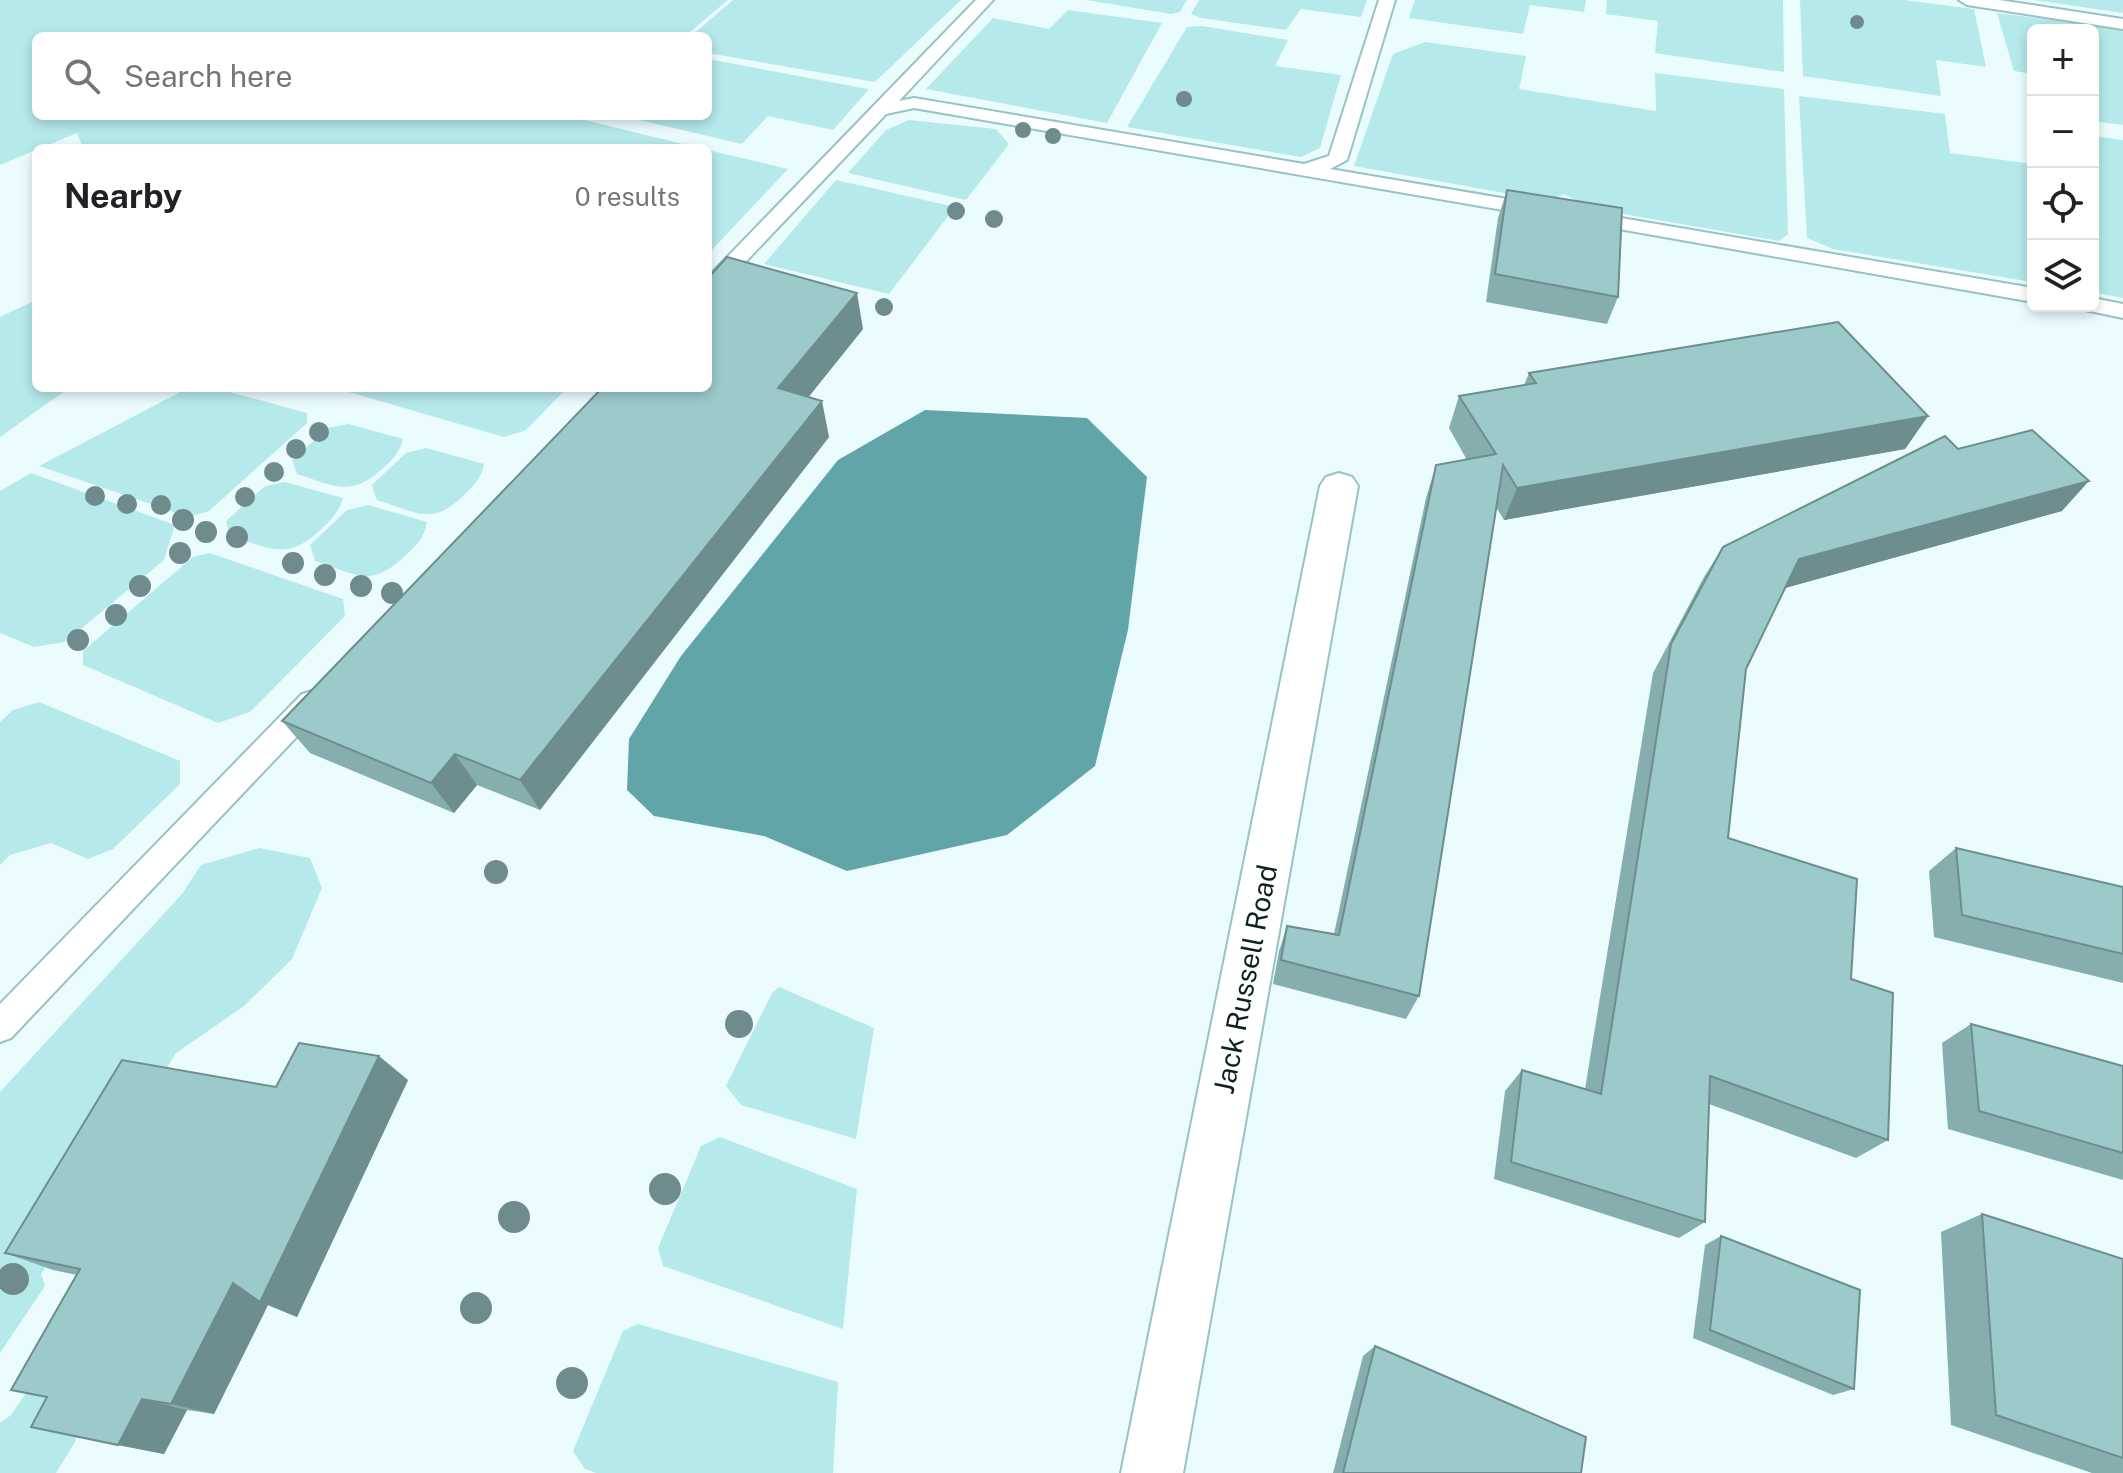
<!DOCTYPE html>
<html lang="en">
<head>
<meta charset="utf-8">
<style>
	:root { --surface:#fff; --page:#f2f2f2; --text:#202124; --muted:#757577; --line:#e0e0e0 }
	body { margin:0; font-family:"Public Sans",sans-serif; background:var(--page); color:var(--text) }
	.controls { position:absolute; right:24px; top:24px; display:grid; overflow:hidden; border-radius:12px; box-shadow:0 4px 12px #0003 }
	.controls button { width:72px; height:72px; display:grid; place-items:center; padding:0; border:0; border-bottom:2px solid var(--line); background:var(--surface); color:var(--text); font:40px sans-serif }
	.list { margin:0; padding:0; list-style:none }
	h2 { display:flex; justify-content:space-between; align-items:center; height:104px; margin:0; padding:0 32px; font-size:34px }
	h2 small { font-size:26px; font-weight:400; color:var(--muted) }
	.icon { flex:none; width:44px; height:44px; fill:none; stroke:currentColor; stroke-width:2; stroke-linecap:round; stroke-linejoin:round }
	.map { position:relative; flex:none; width:2123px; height:1473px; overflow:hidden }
	.search { position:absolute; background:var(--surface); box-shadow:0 4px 12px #0003; left:32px; top:32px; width:680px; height:88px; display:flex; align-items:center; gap:20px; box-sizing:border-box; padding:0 28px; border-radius:12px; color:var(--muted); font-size:30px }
	.panel { position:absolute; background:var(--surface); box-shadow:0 4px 12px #0003; left:32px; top:144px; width:680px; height:248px; border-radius:12px }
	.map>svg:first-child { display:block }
	.green { fill:#b5e9ea }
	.water { fill:#62a5a8 }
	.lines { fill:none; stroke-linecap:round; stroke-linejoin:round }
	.lane-casing { stroke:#96c3c4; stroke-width:4 }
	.street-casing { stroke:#96c3c4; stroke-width:4 }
	.lane { fill:#fff; fill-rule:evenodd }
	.street { fill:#fff; fill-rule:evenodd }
	.tree { fill:#708b8d }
	.wall { fill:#86aeaf }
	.shaded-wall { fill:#6d8d8e }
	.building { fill:#9ccacb; stroke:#6d8d8e; stroke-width:2 }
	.labels { text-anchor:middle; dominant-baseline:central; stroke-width:7; stroke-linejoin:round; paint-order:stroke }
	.street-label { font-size:28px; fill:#0e2021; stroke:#fff }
</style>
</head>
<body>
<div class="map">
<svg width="2123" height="1473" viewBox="0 0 2123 1473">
	<rect width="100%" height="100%" fill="#eafcfd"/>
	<g class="green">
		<polygon points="0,0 728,0 685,36 36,36 36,116 589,116 585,120 699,148 83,148 77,133 0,165"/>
		<polygon points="733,0 961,0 875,82 708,53 708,36 691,36"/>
		<polygon points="1086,0 1187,0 1180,12 1171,14"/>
		<polygon points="1199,0 1367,0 1361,17 1301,9 1286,30 1201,18 1191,14"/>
		<polygon points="1415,0 1586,0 1584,12 1530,5 1523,34 1409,18"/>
		<polygon points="1607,0 1783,0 1784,72 1655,53 1658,21 1606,14"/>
		<polygon points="1800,0 1904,0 1974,9 1986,67 1936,60 1941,96 1803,76"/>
		<polygon points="2034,0 2123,0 2123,13"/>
		<polygon points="1068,10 1162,23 1107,123 926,89 993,18 1049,29"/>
		<polygon points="1997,13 2123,29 2123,125 2093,121 2093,30 2033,30 2033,74 2014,71"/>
		<polygon points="1202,26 1288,40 1275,66 1341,75 1320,148 1301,157 1127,127 1187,27"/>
		<polygon points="1425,42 1526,56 1519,89 1656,111 1655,73 1784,89 1788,234 1779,241 1594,209 1564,194 1548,201 1354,166 1393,54"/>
		<polygon points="708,59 868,89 869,89 833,130 768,116 742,144 622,116 708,116"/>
		<polygon points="1799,96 1945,114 1950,153 2033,164 2033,279 2026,281 1833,249 1807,238"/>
		<polygon points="909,120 996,129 1009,144 966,200 848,173 886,130"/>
		<polygon points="2093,136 2123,140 2123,298 2093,292"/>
		<polygon points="708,150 788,169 708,254"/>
		<polygon points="836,180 955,207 889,294 764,264"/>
		<polygon points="36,300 36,388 69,388 0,437 0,317"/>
		<polygon points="188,388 215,388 307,413 307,423 209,511 189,517 39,466"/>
		<polygon points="335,388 560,388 565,390 526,430 504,437"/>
		<path d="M348,424L403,439C399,454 392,460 381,470C350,498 332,485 297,474L292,460L328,428Z"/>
		<path d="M426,448L484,464C481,479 474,485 464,495C432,527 416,512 377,500L372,485L406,453Z"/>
		<polygon points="31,473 175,525 164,560 65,642 34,647 0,633 0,491"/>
		<path d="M285,482L343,498C338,514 330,521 317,533C286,561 267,547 230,536L226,521L265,486Z"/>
		<path d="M368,505L427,522C424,537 419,543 408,553C370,590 360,575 315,561L310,545L347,510Z"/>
		<polygon points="210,553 343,599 345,616 250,712 218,723 83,665 83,651 193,557"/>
		<polygon points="39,702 180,761 180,784 113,849 88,859 51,843 10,855 0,865 0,722 13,710"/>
		<polygon points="259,848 310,858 322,888 292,959 244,1006 176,1053 41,1274 45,1286 0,1353 0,1092 182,894 201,865"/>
		<polygon points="779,987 874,1028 856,1139 741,1105 726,1086 772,993"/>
		<polygon points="720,1137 857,1189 843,1329 663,1266 658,1248 701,1146"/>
		<polygon points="96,1291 81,1416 75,1442 56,1473 0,1473 0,1423 11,1415"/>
		<polygon points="638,1324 838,1382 833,1473 596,1473 585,1469 573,1451 623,1331"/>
	</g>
	<polygon class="water" points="925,410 1087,418 1147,477 1128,630 1095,766 1007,835 847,871 764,836 654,816 627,790 629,739 681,656 838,460"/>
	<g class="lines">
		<g class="lane-casing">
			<g id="lane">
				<polygon points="976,0 993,0 899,101 914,98 1304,164 1329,156 1379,0 1395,0 1347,160 1330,169 1537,204 1547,210 1537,216 914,108 886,114 715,294 708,295 708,277"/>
				<polygon points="1959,0 1999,0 2123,19 2123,29 1967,5"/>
				<polygon points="1586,212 2033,288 2033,302 1579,222 1576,218"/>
				<polygon points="2093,298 2123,304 2123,318 2085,310 2083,306 2093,306"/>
				<polygon points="312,691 322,694 326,702 322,710 11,1038 0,1042 0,1004 302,694"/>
			</g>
		</g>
		<g class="street-casing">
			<polygon id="street" points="1339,473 1352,477 1358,486 1183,1473 1121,1473 1320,486 1326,477"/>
		</g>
		<use href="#lane" class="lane"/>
		<use href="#street" class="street"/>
	</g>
	<g class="tree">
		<circle cx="1857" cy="22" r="7"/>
		<circle cx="1184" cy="99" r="8"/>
		<circle cx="1023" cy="130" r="8"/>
		<circle cx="1053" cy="136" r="8"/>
		<circle cx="956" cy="211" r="9"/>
		<circle cx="994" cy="219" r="9"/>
		<circle cx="884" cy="307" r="9"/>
		<circle cx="319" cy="432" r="10"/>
		<circle cx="296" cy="449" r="10"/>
		<circle cx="274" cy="472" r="10"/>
		<circle cx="95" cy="496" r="10"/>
		<circle cx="245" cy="497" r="10"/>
		<circle cx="127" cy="504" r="10"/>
		<circle cx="161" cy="505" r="10"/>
		<circle cx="183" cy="520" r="11"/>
		<circle cx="206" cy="532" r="11"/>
		<circle cx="237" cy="537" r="11"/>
		<circle cx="180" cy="553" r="11"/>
		<circle cx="293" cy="563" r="11"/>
		<circle cx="325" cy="575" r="11"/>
		<circle cx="140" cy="586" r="11"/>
		<circle cx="361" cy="586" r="11"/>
		<circle cx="392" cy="593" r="11"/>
		<circle cx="116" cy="615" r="11"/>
		<circle cx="78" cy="640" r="11"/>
		<circle cx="496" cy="872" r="12"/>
		<circle cx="739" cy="1024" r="14"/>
		<circle cx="665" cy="1189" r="16"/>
		<circle cx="514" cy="1217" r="16"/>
		<circle cx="13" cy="1279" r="16"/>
		<circle cx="476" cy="1308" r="16"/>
		<circle cx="572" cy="1383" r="16"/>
	</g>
	<g class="wall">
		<polygon points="1507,190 1618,297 1607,324 1486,302 1498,218"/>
		<polygon points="863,329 808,397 829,437 540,810 477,785 454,813 310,753 282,721"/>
		<polygon points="1529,373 1928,416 1905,449 1504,520 1496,507 1419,996 1406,1019 1273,984 1279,951 1287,926 1334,934 1426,498 1436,465 1467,460 1449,428 1459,396 1524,385"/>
		<polygon points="1958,449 2062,511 1785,588 1746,669 1728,838 1851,979 1888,1140 1856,1158 1709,1104 1705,1222 1679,1238 1494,1179 1505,1091 1522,1070 1585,1089 1653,673 1704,577 1723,547"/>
		<polygon points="1956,848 2123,887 2123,983 1934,937 1929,871"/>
		<polygon points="1971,1024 2123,1066 2123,1180 1948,1129 1942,1043"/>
		<polygon points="408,1080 297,1317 268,1305 214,1414 187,1410 164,1454 118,1445 47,1398 77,1275 53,1270 5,1253 276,1087"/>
		<polygon points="1982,1214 2123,1259 2123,1473 2092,1473 1951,1425 1941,1232"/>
		<polygon points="1721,1236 1854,1389 1833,1395 1693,1338 1705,1245"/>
		<polygon points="1375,1346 1581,1473 1333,1473 1363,1356"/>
	</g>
	<g class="shaded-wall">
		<polygon points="857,293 863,329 787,424 778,388"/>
		<polygon points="822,401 829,437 540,810 520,780"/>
		<polygon points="1928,416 1905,449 1504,520 1517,488"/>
		<polygon points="2089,481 2062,511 1778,590 1799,559"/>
		<polygon points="455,754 477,785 454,813 431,783"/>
		<polygon points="379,1056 408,1080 297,1317 268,1305 214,1414 171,1404 233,1283"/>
		<polygon points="142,1399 187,1410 164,1454 118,1445"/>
	</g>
	<g class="building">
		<polygon points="1507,190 1622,208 1618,297 1495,274"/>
		<polygon points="727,257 857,293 778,388 822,401 520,780 455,754 431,783 282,721 602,388 708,388 708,278"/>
		<polygon points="1838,322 1928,416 1517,488 1503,465 1419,996 1281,960 1287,926 1339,935 1436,465 1496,454 1459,396 1536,383 1529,373"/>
		<polygon points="2032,430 2089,481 1799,559 1746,669 1728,838 1857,879 1851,979 1893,993 1888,1140 1710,1076 1705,1222 1511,1162 1522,1070 1601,1094 1671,644 1723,547 1945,436 1958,449"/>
		<polygon points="1956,848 2123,887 2123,954 1962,915"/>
		<polygon points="1971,1024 2123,1066 2123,1153 1979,1111"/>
		<polygon points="299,1043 379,1056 260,1302 233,1283 171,1404 142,1399 118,1445 31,1427 47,1397 11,1390 80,1269 5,1253 122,1060 276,1087"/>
		<polygon points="1982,1214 2123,1259 2123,1458 1996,1415"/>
		<polygon points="1721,1236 1860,1290 1854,1389 1710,1330"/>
		<polygon points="1375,1346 1586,1437 1581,1473 1343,1473"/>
	</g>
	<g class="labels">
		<g class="street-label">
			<text transform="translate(1245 979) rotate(-79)">Jack Russell Road</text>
		</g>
	</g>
</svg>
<div class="controls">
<button>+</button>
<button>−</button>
<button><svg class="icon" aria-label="locate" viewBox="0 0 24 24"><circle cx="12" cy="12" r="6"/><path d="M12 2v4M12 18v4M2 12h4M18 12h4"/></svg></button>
<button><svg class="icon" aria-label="layers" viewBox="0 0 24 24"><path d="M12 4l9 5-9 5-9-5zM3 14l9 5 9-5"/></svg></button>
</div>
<div class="search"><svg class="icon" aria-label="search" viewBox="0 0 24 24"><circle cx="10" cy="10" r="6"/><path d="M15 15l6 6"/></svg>Search here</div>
<section class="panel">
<h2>Nearby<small>0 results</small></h2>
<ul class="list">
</ul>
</section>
</div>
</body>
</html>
